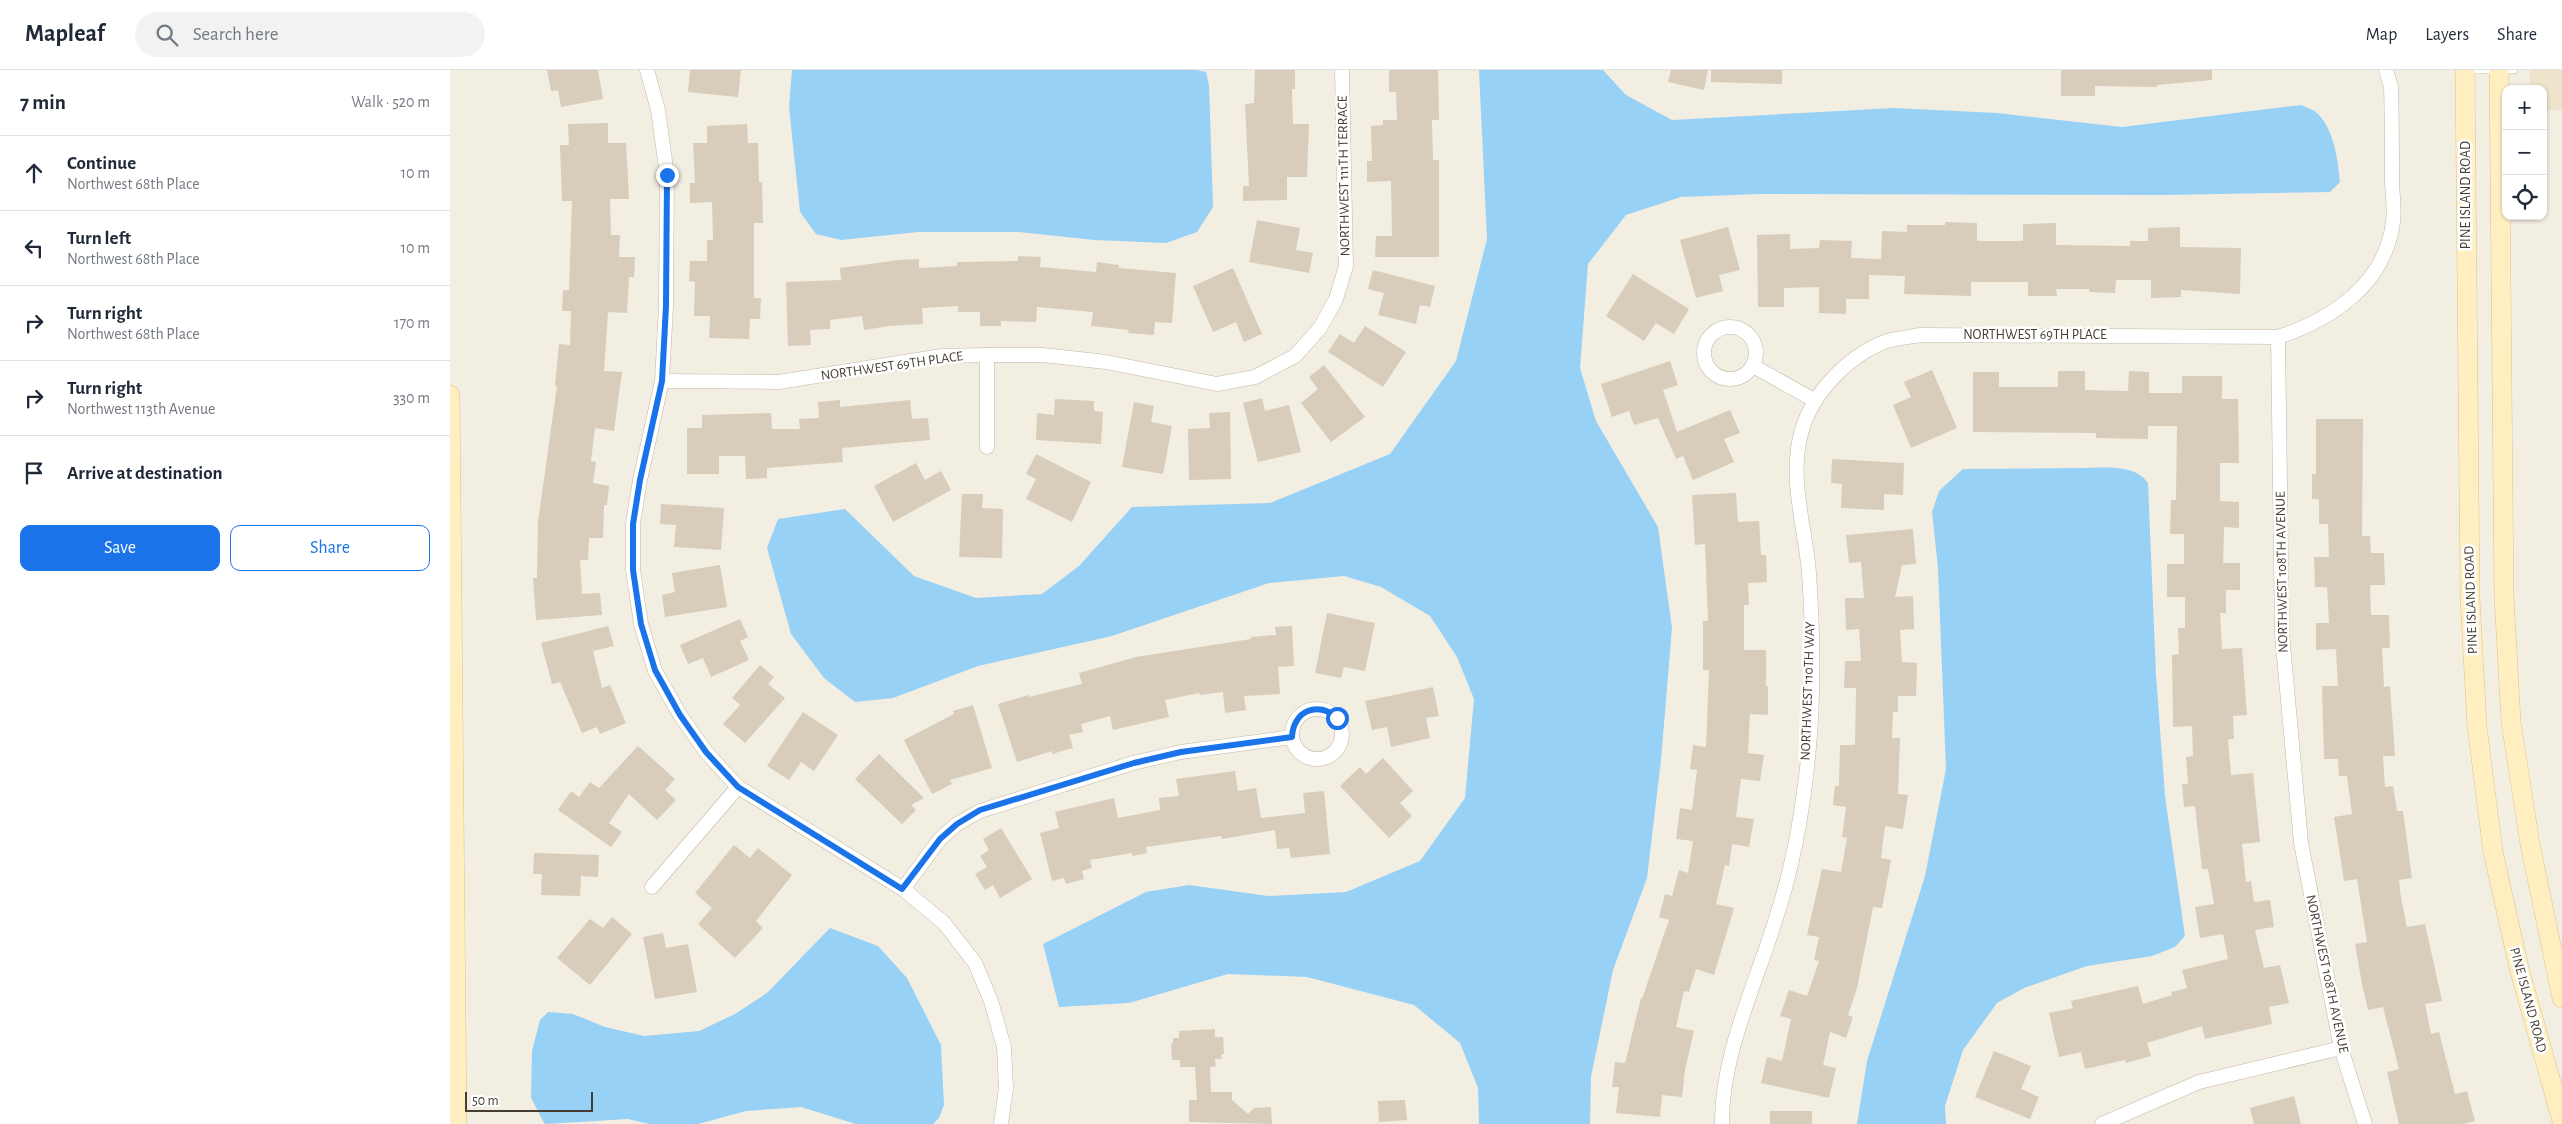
<!DOCTYPE html>
<html lang="en">
<head>
<meta charset="utf-8">
<style>
	:root { --surface:#fff; --page:#f2f2f3; --text:#1f2937; --muted:#747a83; --line:#e0e1e3; --accent:#1a73e8 }
	body { margin:0; font-family:"Alegreya Sans",sans-serif; background:var(--page); color:var(--text) }
	.controls { position:absolute; right:15px; top:15px; display:grid; overflow:hidden; border-radius:10px; box-shadow:0 1px 4px #0004 }
	.controls button { width:45px; height:45px; display:grid; place-items:center; padding:0; border:0; border-bottom:1px solid var(--line); background:var(--surface); color:var(--text); font:25px sans-serif }
	.scale { position:absolute; left:15px; bottom:12px; width:128px; box-sizing:border-box; padding-left:5px; border:2px solid #453d32; border-top:0; font-size:14px; line-height:18px; white-space:nowrap; color:#453d32; -webkit-text-stroke:4px #fff; paint-order:stroke }
	.stop { position:absolute; width:15px; height:15px; margin:-11px; border:4px solid #1a73e8; border-radius:50%; background:#fff }
	.stop.end { background:#1a73e8; border-color:#fff; box-shadow:0 1px 5px #0008 }
	.list { margin:0; padding:0; list-style:none }
	h2 { display:flex; justify-content:space-between; align-items:center; height:65px; margin:0; padding:0 20px; font-size:21px }
	h2 small { font-size:16px; font-weight:400; color:var(--muted) }
	.list li { display:grid; grid-template-columns:32px 1fr auto; gap:15px; align-items:center; box-sizing:border-box; height:75px; padding:0 20px; border-top:1px solid var(--line) }
	.list b { display:block; font-size:19px; white-space:nowrap }
	.list p { margin:0; font-size:16px; white-space:nowrap; color:var(--muted) }
	.list em { font-size:16px; font-style:normal; color:var(--muted) }
	.actions { display:flex; gap:10px; padding:15px 20px }
	.actions a { flex:1; padding:11px 0; border:1px solid var(--accent); border-radius:10px; text-align:center; font-size:18px; color:var(--accent) }
	.actions .main { background:var(--accent); color:#fff }
	.icon { flex:none; width:28px; height:28px; fill:none; stroke:currentColor; stroke-width:2; stroke-linecap:round; stroke-linejoin:round }
	.map { position:relative; flex:none; width:2112px; height:1054px; overflow:hidden }
	header { display:flex; align-items:center; gap:30px; box-sizing:border-box; height:70px; padding:0 25px; background:var(--surface); border-bottom:1px solid var(--line) }
	header strong { font-size:24px }
	nav { display:flex; gap:28px; margin-inline-start:auto; font-size:18px }
	.search { width:350px; height:45px; background:var(--page); display:flex; align-items:center; gap:12px; box-sizing:border-box; padding:0 18px; border-radius:28px; color:var(--muted); font-size:19px }
	main { display:flex }
	aside { flex:1; background:var(--surface) }
	.map>svg:first-child { display:block }
	.education { fill:#eee3cb }
	.water { fill:#98d1f6 }
	.building { fill:#d8ccba }
	.lines { fill:none; stroke-linecap:round; stroke-linejoin:round }
	.lane-casing { stroke:#c2b8a7; stroke-width:8 }
	.street-casing { stroke:#c2b8a7; stroke-width:15 }
	.secondary-casing { stroke:#dac590; stroke-width:20 }
	.lane { stroke:#fff; stroke-width:7 }
	.street { stroke:#fff; stroke-width:14 }
	.secondary { stroke:#ffefc0; stroke-width:19 }
	.route { stroke:#1a73e8; stroke-width:6 }
	.labels { text-anchor:middle; dominant-baseline:central; stroke-width:5; stroke-linejoin:round; paint-order:stroke }
	.street-label { font-size:14px; fill:#453d32; stroke:#fff }
</style>
</head>
<body>
<header>
<strong>Mapleaf</strong>
<div class="search"><svg class="icon" aria-label="search" viewBox="0 0 24 24"><circle cx="10" cy="10" r="6"/><path d="M15 15l6 6"/></svg>Search here</div>
<nav><a>Map</a><a>Layers</a><a>Share</a></nav>
</header>
<main>
<aside>
<h2>7 min<small>Walk · 520 m</small></h2>
<ul class="list">
<li><svg class="icon" aria-label="ahead" viewBox="0 0 24 24"><path d="M12 20V5M6 11l6-6 6 6"/></svg><div><b>Continue</b><p>Northwest 68th Place</p></div><em>10 m</em></li>
<li><svg class="icon" aria-label="left" viewBox="0 0 24 24"><path d="M17 20v-9H6M10 6l-5 5 5 5"/></svg><div><b>Turn left</b><p>Northwest 68th Place</p></div><em>10 m</em></li>
<li><svg class="icon" aria-label="right" viewBox="0 0 24 24"><path d="M7 20v-9h11M14 6l5 5-5 5"/></svg><div><b>Turn right</b><p>Northwest 68th Place</p></div><em>170 m</em></li>
<li><svg class="icon" aria-label="right" viewBox="0 0 24 24"><path d="M7 20v-9h11M14 6l5 5-5 5"/></svg><div><b>Turn right</b><p>Northwest 113th Avenue</p></div><em>330 m</em></li>
<li><svg class="icon" aria-label="arrive" viewBox="0 0 24 24"><path d="M6 21V4h12l-3 4 3 4H6"/></svg><div><b>Arrive at destination</b></div></li>
</ul>
<div class="actions"><a class="main">Save</a><a>Share</a></div>
</aside>
<div class="map">
<svg width="2112" height="1054" viewBox="0 0 2112 1054">
	<rect width="100%" height="100%" fill="#f3eee2"/>
	<polygon class="education" points="2080,0 2112,0 2112,40 2093,40 2093,19 2080,19"/>
	<g class="water">
		<polygon points="342,0 746,0 756,2 759,15 763,137 747,162 716,173 644,170 569,162 468,162 391,170 366,164 350,142 339,37"/>
		<path d="M1029,0H1153L1176,25L1222,50L1444,38L1547,43L1672,57L1851,35C1855,37 1862,39 1866,42C1884,58 1888,90 1890,112L1880,122L1713,125L1310,124L1231,127L1176,145L1138,194L1130,298L1146,351L1208,457L1222,558L1211,690L1197,808L1163,900L1141,1007L1140,1054H1029L1028,1018L1010,973L964,935L857,907L778,904L679,933L609,937L593,874L696,822L739,815L818,826L896,822L970,791L1015,728L1024,629L1007,587L980,546L931,517L894,506L819,513L662,566L528,596L443,628L405,632L374,608L341,564L317,478L328,449L395,439L464,506L526,528L592,524L629,496L682,437L820,433L940,384L1006,291L1037,169Z"/>
		<path d="M1631,398C1652,398 1685,393 1698,413L1706,605L1715,726L1735,866L1725,877L1702,886L1637,896L1574,918L1547,933L1513,980L1495,1036L1496,1054H1407L1417,991L1475,806L1496,699L1488,498L1482,442L1489,421L1513,399Z"/>
		<polygon points="380,858 428,876 457,908 491,975 494,1035 489,1048 483,1054 406,1054 351,1037 296,1041 248,1054 199,1054 178,1049 95,1054 93,1051 81,1028 82,981 90,950 98,942 123,944 155,957 194,966 249,961 285,944 317,923"/>
	</g>
	<g class="building">
		<polygon points="97,0 148,0 153,29 111,37 108,20 101,21"/>
		<polygon points="240,0 291,0 288,27 238,22"/>
		<polygon points="805,0 845,0 845,19 842,19 843,54 859,54 857,107 837,107 837,130 793,131 793,116 799,116 795,34 804,33"/>
		<polygon points="939,0 988,0 989,50 982,50 983,90 989,90 989,187 925,187 926,166 942,166 941,111 917,112 917,91 922,91 921,56 933,55 933,50 947,50 946,22 939,22"/>
		<polygon points="1221,0 1258,0 1254,20 1218,12"/>
		<polygon points="1261,0 1332,0 1332,14 1261,12"/>
		<polygon points="1611,0 1762,0 1762,10 1707,15 1707,17 1645,16 1645,26 1611,26"/>
		<polygon points="158,53 158,73 176,73 178,108 179,129 160,129 161,165 170,165 169,187 185,187 184,207 179,207 177,243 158,242 154,301 172,302 164,361 145,358 141,391 146,392 143,413 159,416 157,435 154,435 153,468 139,468 138,490 130,490 132,524 150,523 152,545 86,550 83,508 87,508 88,452 107,316 105,316 109,274 120,275 121,241 112,241 113,220 119,220 122,131 112,131 110,75 119,75 118,54"/>
		<polygon points="297,54 298,73 308,73 309,112 312,112 313,153 304,153 304,228 311,228 310,249 300,249 299,269 259,268 260,246 244,246 245,212 239,211 240,191 257,191 257,170 263,170 262,132 240,133 240,113 245,113 243,73 257,73 257,56"/>
		<polygon points="807,150 850,158 846,180 863,183 859,203 799,192"/>
		<polygon points="1495,152 1527,153 1527,171 1573,171 1573,154 1606,153 1606,175 1680,176 1680,171 1698,171 1698,158 1730,157 1730,177 1791,178 1790,224 1731,220 1731,227 1701,228 1701,210 1666,210 1665,223 1639,222 1639,219 1606,219 1607,226 1578,226 1578,212 1521,212 1521,226 1454,224 1455,206 1419,205 1419,229 1396,229 1396,244 1369,243 1369,217 1334,218 1334,237 1308,237 1307,165 1340,164 1340,179 1369,178 1370,170 1402,171 1401,188 1431,189 1432,161 1457,162 1457,155 1495,155"/>
		<polygon points="1278,157 1290,200 1269,205 1273,221 1246,228 1230,170"/>
		<polygon points="568,186 591,187 590,197 646,202 647,192 669,195 669,198 726,203 722,253 705,252 704,265 678,263 679,260 641,256 643,242 587,237 586,252 551,251 551,256 530,256 530,242 508,242 508,236 472,238 473,254 439,256 414,260 412,246 380,250 380,259 360,260 361,275 338,276 336,212 391,210 390,198 449,190 469,189 469,198 507,196 507,192 568,191"/>
		<polygon points="783,198 812,264 794,272 786,252 763,262 743,216"/>
		<polygon points="923,200 985,216 980,237 970,235 966,254 928,245 934,223 918,219"/>
		<polygon points="1183,204 1239,239 1224,264 1206,253 1194,271 1156,246"/>
		<polygon points="915,256 956,282 933,317 878,282 890,264 904,273"/>
		<polygon points="1220,291 1228,315 1213,320 1227,362 1280,340 1290,363 1274,369 1284,392 1243,410 1233,386 1226,389 1208,348 1184,355 1179,341 1162,347 1151,314"/>
		<polygon points="874,295 915,347 881,372 851,333 868,319 859,307"/>
		<polygon points="1482,300 1507,358 1461,378 1443,335 1461,327 1454,312"/>
		<polygon points="1608,301 1635,301 1635,320 1678,321 1679,301 1699,302 1699,323 1732,323 1732,306 1772,306 1772,329 1788,329 1789,393 1770,393 1770,431 1789,432 1789,458 1774,457 1773,493 1790,493 1790,520 1776,520 1776,543 1770,543 1772,579 1792,578 1797,645 1783,646 1784,669 1778,669 1781,705 1803,703 1810,772 1792,774 1796,812 1801,811 1804,832 1820,830 1824,857 1805,860 1814,898 1830,895 1839,933 1819,937 1822,954 1755,969 1752,956 1697,973 1701,986 1676,993 1675,990 1635,999 1631,982 1609,987 1599,943 1623,938 1621,931 1688,916 1693,934 1722,925 1721,922 1737,918 1732,900 1778,889 1773,864 1750,868 1745,837 1764,834 1758,799 1752,799 1745,736 1734,737 1732,714 1738,714 1736,687 1743,686 1742,656 1723,657 1722,585 1729,584 1728,558 1735,558 1735,527 1717,527 1717,494 1734,494 1734,464 1720,464 1721,430 1726,430 1727,356 1698,356 1698,369 1646,368 1646,363 1523,362 1523,302 1549,302 1549,317 1608,317"/>
		<polygon points="812,328 815,341 839,335 851,382 808,392 793,333"/>
		<polygon points="605,329 644,331 644,341 653,342 651,374 586,370 587,343 604,345"/>
		<polygon points="390,330 390,337 460,330 462,349 478,348 480,370 392,378 393,392 317,398 317,408 296,409 295,386 269,386 269,404 237,404 237,358 252,358 252,345 321,343 322,359 350,359 349,349 369,348 368,332"/>
		<polygon points="684,332 704,336 701,352 722,356 713,404 672,397"/>
		<polygon points="780,342 781,409 739,410 738,359 760,358 759,343"/>
		<polygon points="1866,349 1913,349 1912,466 1920,466 1921,483 1934,483 1935,515 1920,515 1921,545 1939,545 1940,578 1932,578 1934,617 1940,616 1945,686 1933,686 1935,717 1943,716 1947,741 1953,741 1962,808 1949,810 1951,828 1957,857 1975,854 1992,931 1975,934 1981,964 1989,962 2005,1024 2017,1021 2025,1051 2013,1054 1949,1054 1937,1002 1949,999 1933,937 1918,940 1912,914 1905,874 1917,872 1907,809 1894,811 1884,747 1902,744 1897,706 1889,706 1888,689 1874,689 1872,616 1888,616 1886,579 1866,580 1866,553 1879,553 1877,517 1865,517 1864,487 1879,487 1878,454 1869,454 1869,429 1862,429 1862,404 1866,404"/>
		<polygon points="586,384 641,412 622,452 576,429 586,409 576,404"/>
		<polygon points="1382,389 1454,393 1453,425 1434,424 1434,440 1391,438 1392,414 1381,413"/>
		<polygon points="466,393 475,410 491,401 501,420 443,452 424,416"/>
		<polygon points="1286,423 1288,452 1309,451 1311,485 1316,485 1317,512 1298,513 1299,535 1294,535 1294,580 1316,580 1316,616 1318,616 1318,645 1300,644 1298,683 1314,685 1310,711 1291,709 1286,747 1304,749 1299,777 1282,774 1279,796 1275,795 1266,834 1284,838 1264,905 1246,899 1239,922 1234,921 1226,957 1244,961 1235,1000 1232,1027 1212,1025 1210,1047 1166,1043 1169,1017 1162,1017 1165,992 1175,993 1191,928 1192,929 1219,850 1209,847 1215,824 1222,826 1229,800 1238,803 1243,771 1226,769 1230,738 1242,740 1247,700 1240,699 1243,675 1256,677 1259,600 1253,600 1253,551 1258,551 1255,474 1245,475 1242,425"/>
		<polygon points="512,424 533,424 532,438 553,439 552,488 509,487"/>
		<polygon points="211,434 274,438 271,480 224,477 226,455 210,454"/>
		<polygon points="1463,459 1466,494 1452,495 1445,527 1463,526 1464,559 1450,560 1452,592 1467,593 1466,626 1448,626 1448,642 1443,642 1442,668 1450,668 1448,724 1458,725 1453,759 1435,756 1431,788 1441,790 1432,838 1423,837 1407,918 1398,945 1403,947 1396,968 1380,962 1373,995 1386,998 1379,1028 1311,1013 1317,987 1332,991 1341,949 1330,946 1339,920 1357,926 1369,891 1364,890 1369,867 1357,865 1372,799 1391,802 1397,768 1392,767 1396,737 1383,735 1385,716 1389,716 1390,675 1405,675 1406,618 1394,618 1395,591 1411,591 1409,559 1396,560 1395,528 1414,528 1411,492 1399,493 1396,465"/>
		<polygon points="270,495 277,537 215,547 212,525 225,522 222,503"/>
		<polygon points="877,543 925,553 915,601 894,597 891,608 865,603"/>
		<polygon points="290,549 298,567 290,571 299,590 261,607 253,588 238,594 230,575"/>
		<polygon points="158,556 164,576 143,581 152,618 160,615 176,653 150,664 147,657 132,663 110,612 102,614 91,573"/>
		<polygon points="842,556 844,596 828,597 830,624 794,626 796,640 775,643 773,622 750,625 749,623 715,630 719,647 663,660 660,646 631,654 633,662 619,665 623,678 602,684 602,681 567,692 548,634 579,625 579,627 632,614 629,603 686,587 801,569 801,567 826,565 825,557"/>
		<polygon points="310,595 324,607 318,614 335,628 295,673 273,654 290,635 282,628"/>
		<polygon points="983,617 989,646 976,648 980,668 941,677 937,657 922,660 915,631"/>
		<polygon points="523,635 542,698 500,710 502,714 482,724 454,670 504,644 503,641"/>
		<polygon points="353,642 388,665 364,701 351,692 339,710 317,696"/>
		<polygon points="188,676 225,709 215,720 226,730 207,750 179,724 159,753 172,762 161,777 108,740 121,721 129,727 140,712 149,718"/>
		<polygon points="429,684 474,728 461,735 466,740 452,754 405,709"/>
		<polygon points="933,688 963,721 950,733 962,746 939,768 890,716 910,697 916,704"/>
		<polygon points="785,701 788,721 806,718 811,748 855,743 853,723 874,721 880,784 841,788 839,778 827,779 825,760 772,769 771,766 696,777 697,783 682,786 682,783 640,790 642,798 632,801 634,809 616,814 614,808 602,811 590,763 609,758 605,742 664,728 668,748 710,740 709,728 729,726 726,709"/>
		<polygon points="551,758 582,809 550,828 543,815 535,820 525,804 537,797 530,786 539,780 533,769"/>
		<polygon points="284,775 300,788 308,778 342,805 306,851 313,858 285,888 248,854 262,838 245,823"/>
		<polygon points="84,783 149,785 148,807 131,806 130,826 91,825 92,804 83,804"/>
		<polygon points="162,847 182,864 140,915 107,888 140,849 153,858"/>
		<polygon points="213,863 216,878 238,874 247,922 205,929 193,867"/>
		<polygon points="765,959 765,967 773,967 774,984 771,984 772,989 765,989 766,996 760,997 761,1022 782,1022 782,1030 798,1044 804,1038 821,1037 822,1054 739,1052 739,1030 747,1030 745,997 730,997 730,990 722,990 721,974 723,973 723,968 729,968 729,961"/>
		<polygon points="1544,981 1581,996 1571,1019 1589,1027 1580,1049 1525,1027"/>
		<polygon points="1844,1026 1851,1054 1804,1054 1800,1038"/>
		<polygon points="955,1030 957,1050 929,1052 928,1031"/>
		<rect x="1320" y="1041" width="42" height="13"/>
	</g>
	<g class="lines">
		<g class="lane-casing">
			<polyline id="lane" points="2016,0 2064,0"/>
		</g>
		<g class="street-casing">
			<g id="street">
				<polyline points="197,0 208,40 217,105 216,236 212,311 190,410 183,453 183,500 191,554 205,601 230,645 256,682 288,717 453,819 494,853 525,893 541,931 554,977 556,1018 551,1054"/>
				<circle cx="1280" cy="283" r="26"/>
				<polyline points="1828,267 1832,564 1851,773 1891,978 1915,1054"/>
				<polyline points="537,285 537,377"/>
				<polyline points="1303,296 1364,330"/>
				<polyline points="212,311 329,312 492,286 537,285 593,285 656,292 767,314 805,307 845,286 870,258 886,229 896,196 892,0"/>
				<circle cx="867" cy="664" r="25"/>
				<polyline points="202,817 288,717"/>
				<polyline points="453,819 490,769 507,754 530,741 683,693 731,682 842,667"/>
				<path d="M1272,1054C1271,985 1306,914 1326,848C1344,794 1354,734 1359,677C1364,620 1363,560 1359,503C1355,456 1338,406 1352,360C1363,322 1399,285 1437,271C1447,268 1460,267 1471,265L1828,267C1883,249 1935,214 1943,152C1945,138 1942,123 1942,109C1942,79 1942,48 1941,17L1936,0"/>
				<polyline points="1652,1054 1749,1012 1891,978"/>
			</g>
		</g>
		<g class="secondary-casing">
			<g id="secondary">
				<polyline points="2015,0 2020,529 2027,656 2043,782 2069,898 2112,1051"/>
				<polyline points="2049,0 2054,526 2061,652 2080,774 2112,928"/>
				<polyline points="0,325 7,1054"/>
			</g>
		</g>
		<use href="#lane" class="lane"/>
		<use href="#street" class="street"/>
		<use href="#secondary" class="secondary"/>
	</g>
	<g class="lines">
		<path class="route" d="M217,105L216,236L212,311L190,410L183,454V500L191,554L205,600L230,645L256,682L288,717L452,819L490,769L507,754L530,740L684,693L731,682L842,667C843,641 868,630 887,648"/>
	</g>
	<g class="labels">
		<g class="street-label">
			<text transform="translate(894 106) rotate(-91)">NORTHWEST 111TH TERRACE</text>
			<text transform="translate(2016 125) rotate(-90)">PINE ISLAND ROAD</text>
			<text x="1585" y="265">NORTHWEST 69TH PLACE</text>
			<text transform="translate(442 296) rotate(-8)">NORTHWEST 69TH PLACE</text>
			<text transform="translate(1832 502) rotate(-91)">NORTHWEST 108TH AVENUE</text>
			<text transform="translate(2021 530) rotate(-92)">PINE ISLAND ROAD</text>
			<text transform="translate(1358 621) rotate(-88)">NORTHWEST 110TH WAY</text>
			<text transform="translate(1877 904) rotate(78)">NORTHWEST 108TH AVENUE</text>
			<text transform="translate(2078 930) rotate(75)">PINE ISLAND ROAD</text>
		</g>
	</g>
</svg>
<div class="controls">
<button>+</button>
<button>−</button>
<button><svg class="icon" aria-label="locate" viewBox="0 0 24 24"><circle cx="12" cy="12" r="6"/><path d="M12 2v4M12 18v4M2 12h4M18 12h4"/></svg></button>
</div>
<div class="scale">50 m</div>
<div class="stop" style="left:887px;top:648px"></div>
<div class="stop end" style="left:217px;top:105px"></div>
</div>
</main>
</body>
</html>
